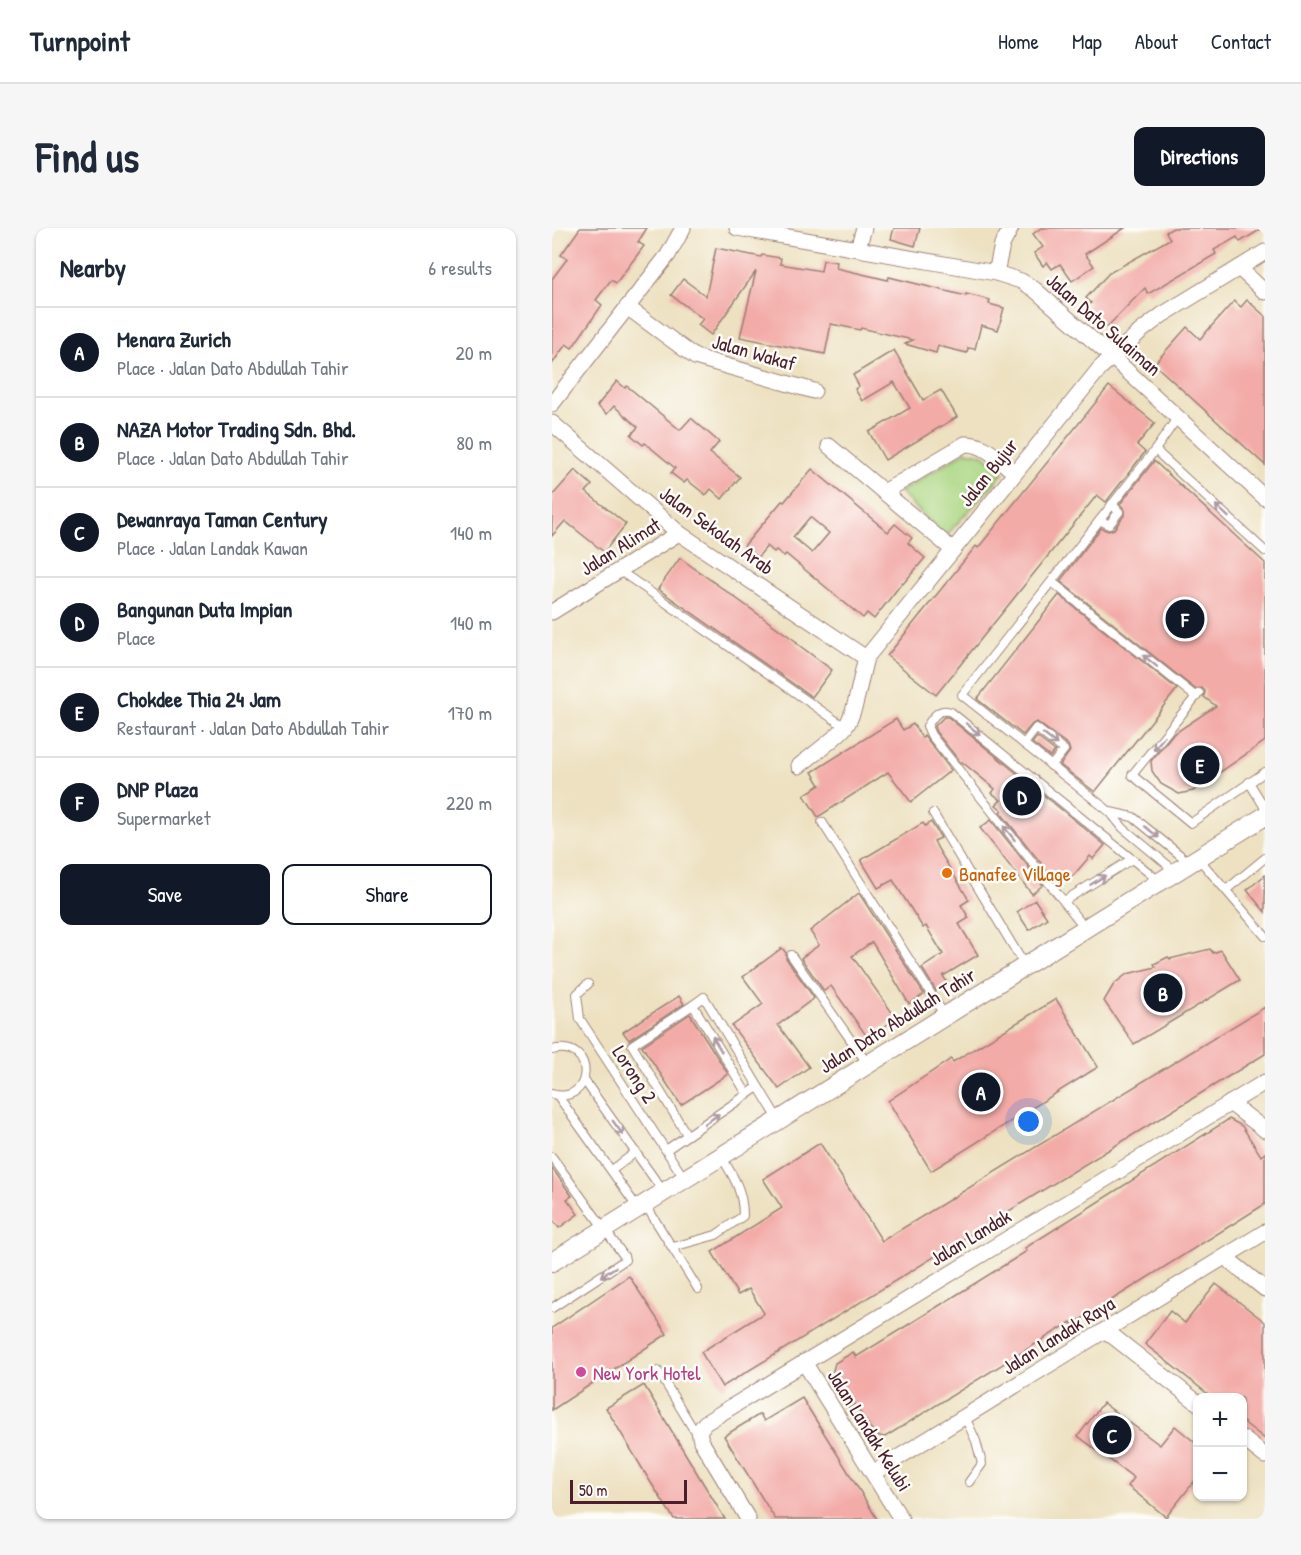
<!DOCTYPE html>
<html lang="en">
<head>
<meta charset="utf-8">
<style>
	:root { --surface:#fff; --page:#f6f6f7; --text:#1f2937; --muted:#747a83; --line:#e0e1e3; --accent:#111827 }
	body { margin:0; font-family:"Patrick Hand",sans-serif; background:var(--page); color:var(--text) }
	.controls { position:absolute; right:18px; bottom:18px; display:grid; overflow:hidden; border-radius:12px; box-shadow:0 2px 4px #0004 }
	.controls button { width:54px; height:54px; display:grid; place-items:center; padding:0; border:0; border-bottom:2px solid var(--line); background:var(--surface); color:var(--text); font:30px sans-serif }
	.scale { position:absolute; left:18px; bottom:15px; width:117px; box-sizing:border-box; padding-left:6px; border:3px solid #4a1f2b; border-top:0; font-size:16px; line-height:21px; white-space:nowrap; color:#4a1f2b; -webkit-text-stroke:4px #fdfcf7; paint-order:stroke }
	.you { position:absolute; left:477px; top:894px; width:21px; height:21px; margin:-15px; border:4px solid #fff; border-radius:50%; background:#1a73e8; box-shadow:0 0 0 9px #1a73e833 }
	.badge { display:grid; place-items:center; width:39px; height:39px; border-radius:50%; background:var(--accent); color:#fff; font-size:20px; font-weight:700 }
	.pin { position:absolute; translate:-50% -50%; border:3px solid #fff; box-shadow:0 2px 6px #0006 }
	.list { margin:0; padding:0; list-style:none }
	h2 { display:flex; justify-content:space-between; align-items:center; height:78px; margin:0; padding:0 24px; font-size:26px }
	h2 small { font-size:20px; font-weight:400; color:var(--muted) }
	.list li { display:grid; grid-template-columns:39px 1fr auto; gap:18px; align-items:center; box-sizing:border-box; height:90px; padding:0 24px; border-top:2px solid var(--line) }
	.list b { display:block; font-size:22px; white-space:nowrap }
	.list p { margin:0; font-size:20px; white-space:nowrap; color:var(--muted) }
	.list em { font-size:20px; font-style:normal; color:var(--muted) }
	.actions { display:flex; gap:12px; padding:18px 24px }
	.actions a { flex:1; padding:14px 0; border:2px solid var(--accent); border-radius:12px; text-align:center; font-size:21px; color:var(--accent) }
	.actions .main { background:var(--accent); color:#fff }
	.map { position:relative; flex:none; width:713px; height:1291px; overflow:hidden; border-radius:12px }
	header { display:flex; align-items:center; gap:36px; box-sizing:border-box; height:84px; padding:0 30px; background:var(--surface); border-bottom:2px solid var(--line) }
	header strong { font-size:28px }
	nav { display:flex; gap:33px; margin-inline-start:auto; font-size:21px }
	.intro { display:flex; align-items:center; justify-content:space-between; box-sizing:border-box; height:144px; padding:0 36px }
	h1 { margin:0; font-size:42px }
	.button { padding:15px 27px; border-radius:12px; background:var(--accent); color:#fff; font-size:21px; font-weight:700 }
	main { display:flex; gap:36px; padding:0 36px }
	aside { flex:1; background:var(--surface); border-radius:12px; box-shadow:0 2px 4px #0004 }
	.map>svg:first-child { display:block }
	.green { fill:#acd783; stroke:#7b7b57; stroke-width:1.5 }
	.building { fill:#f3aba8; fill-rule:evenodd }
	.lines { fill:none; stroke-linecap:round; stroke-linejoin:round }
	.service-casing { stroke:#9c8076; stroke-width:10 }
	.minor-casing { stroke:#9c8076; stroke-width:17 }
	.tertiary-casing { stroke:#9c8076; stroke-width:20 }
	.service { stroke:#fff; stroke-width:8 }
	.minor { stroke:#fff; stroke-width:15 }
	.tertiary { stroke:#fff; stroke-width:18 }
	.oneway { stroke:#ae9aa0 }
	.food-dot { fill:#e8710a; stroke:#fdfcf7; stroke-width:2 }
	.hotel-dot { fill:#d1479c; stroke:#fdfcf7; stroke-width:2 }
	.labels { text-anchor:middle; dominant-baseline:central; stroke-width:5; stroke-linejoin:round; paint-order:stroke }
	.street-label { font-size:20px; fill:#4a1f2b; stroke:#fdfcf7 }
	.food-label { font-size:20px; fill:#c56008; stroke:#fdfcf7; text-anchor:start }
	.hotel-label { font-size:20px; fill:#b23c85; stroke:#fdfcf7; text-anchor:start }
</style>
</head>
<body>
<header>
<strong>Turnpoint</strong>
<nav><a>Home</a><a>Map</a><a>About</a><a>Contact</a></nav>
</header>
<div class="intro"><h1>Find us</h1><a class="button">Directions</a></div>
<main>
<aside>
<h2>Nearby<small>6 results</small></h2>
<ul class="list">
<li><span class="badge">A</span><div><b>Menara Zurich</b><p>Place · Jalan Dato Abdullah Tahir</p></div><em>20 m</em></li>
<li><span class="badge">B</span><div><b>NAZA Motor Trading Sdn. Bhd.</b><p>Place · Jalan Dato Abdullah Tahir</p></div><em>80 m</em></li>
<li><span class="badge">C</span><div><b>Dewanraya Taman Century</b><p>Place · Jalan Landak Kawan</p></div><em>140 m</em></li>
<li><span class="badge">D</span><div><b>Bangunan Duta Impian</b><p>Place</p></div><em>140 m</em></li>
<li><span class="badge">E</span><div><b>Chokdee Thia 24 Jam</b><p>Restaurant · Jalan Dato Abdullah Tahir</p></div><em>170 m</em></li>
<li><span class="badge">F</span><div><b>DNP Plaza</b><p>Supermarket</p></div><em>220 m</em></li>
</ul>
<div class="actions"><a class="main">Save</a><a>Share</a></div>
</aside>
<div class="map">
<svg width="713" height="1291" viewBox="0 0 713 1291">
	<rect width="100%" height="100%" fill="#fdfcf7"/>
	<filter id="ink" filterUnits="userSpaceOnUse"><feTurbulence type="fractalNoise" baseFrequency=".0167" numOctaves="2"/><feDisplacementMap in="SourceGraphic" scale="12" xChannelSelector="R" yChannelSelector="G"/><feConvolveMatrix kernelMatrix="1 2 1 2 8 2 1 2 1" color-interpolation-filters="sRGB"/></filter>
	<filter id="wash" filterUnits="userSpaceOnUse"><feTurbulence type="fractalNoise" baseFrequency=".008" numOctaves="4" result="noise"/><feDisplacementMap in="SourceGraphic" scale="24" xChannelSelector="R" yChannelSelector="G"/><feGaussianBlur stdDeviation="1.35" result="paint"/><feColorMatrix in="noise" values="0 0 0 0 0 0 0 0 0 0 0 0 0 0 0 0 0 1.4 0 .05"/><feComposite in="paint" operator="in"/></filter>
	<g filter="url(#wash)">
		<rect width="100%" height="100%" fill="#ede1c1"/>
		<polygon class="green" points="414,223 430,226 452,244 393,309 348,264"/>
		<g id="blocks">
			<g class="building">
				<polygon points="28,0 95,0 86,14 92,18 64,55 59,52 44,72 50,77 20,120 14,116 0,136 0,51 15,31 9,27"/>
				<polygon points="342,0 368,0 363,18 339,11"/>
				<polygon points="489,0 573,0 533,26 542,38 520,53 508,36 500,41 495,34 491,38 482,25 491,19 481,6"/>
				<polygon points="621,0 711,0 688,14 685,9 662,22 664,26 596,66 593,60 555,99 535,79 539,75 534,70 557,45 618,11 614,4"/>
				<polygon points="164,20 209,29 210,27 229,30 228,36 269,43 271,32 285,34 284,40 336,52 337,49 414,68 414,66 438,72 437,76 452,80 446,102 429,97 423,121 416,120 415,125 386,118 384,125 353,116 361,112 309,100 308,102 279,96 273,126 188,109 204,43 159,107 146,97 151,91 119,67 131,51 154,68"/>
				<polygon points="695,72 713,88 713,237 602,136 635,99 648,111 682,73 689,79"/>
				<polygon points="342,122 371,172 389,162 405,189 333,232 317,204 358,180 342,154 310,173 303,161 307,158 301,147"/>
				<polygon points="65,153 73,160 75,158 128,202 139,190 167,214 158,225 188,249 170,271 159,261 154,267 135,252 132,255 119,245 123,240 93,215 91,217 79,207 86,199 62,178 55,186 45,178"/>
				<polygon points="557,158 603,195 585,217 593,224 554,274 545,267 384,467 335,428 424,318 426,320"/>
				<polygon points="602,233 713,335 713,513 641,563 627,566 609,556 600,543 599,533 620,507 664,478 652,469 653,463 650,460 643,461 508,353 549,300 556,303 562,301 573,286 573,282 568,276"/>
				<path d="M260,241L336,304L343,296L360,310L356,315L373,330L351,356L350,355L322,391L315,385L311,390L234,326L232,328L224,322L222,324L215,318L206,329L192,318L230,273L232,274ZM258,289L277,305L260,325L241,309Z"/>
				<polygon points="23,242 40,257 34,264 74,296 52,324 13,293 0,308 0,268"/>
				<polygon points="128,330 245,414 244,415 280,442 260,469 106,361"/>
				<polygon points="507,367 625,461 543,564 508,537 518,523 516,517 485,494 480,496 471,507 425,471"/>
				<polygon points="392,489 396,489 553,617 541,631 538,628 521,648 511,649 504,647 501,650 448,584 450,582 444,577 449,572 440,565 443,561 410,534 409,535 384,504 382,499"/>
				<polygon points="344,491 351,502 361,496 370,510 372,507 399,542 359,574 336,544 266,589 252,567 268,557 260,544"/>
				<polygon points="485,509 503,523 498,529 480,515"/>
				<polygon points="439,592 491,657 480,666 428,600"/>
				<polygon points="379,594 389,610 382,613 386,621 417,672 409,677 417,690 407,696 426,727 391,748 396,756 384,763 370,740 391,726 374,698 371,700 341,652 326,660 309,632 371,595 373,598"/>
				<polygon points="713,647 713,684 695,662"/>
				<polygon points="307,665 372,766 357,776 320,714 300,728 344,790 316,810 279,758 272,763 249,730 267,717 258,703"/>
				<polygon points="483,672 495,690 477,702 465,684"/>
				<polygon points="230,720 234,725 234,730 262,770 226,797 257,839 227,861 180,798 211,776 191,749"/>
				<polygon points="658,721 661,725 669,722 688,752 582,816 552,773 562,756 575,746 604,739 602,736 616,729 618,731"/>
				<polygon points="127,768 132,776 77,812 71,804"/>
				<polygon points="504,771 546,839 379,943 336,873 399,831 401,834"/>
				<polygon points="713,779 713,826 170,1159 149,1124 212,1085 197,1061 186,1067 160,1024 230,980 211,951 268,915 330,1013"/>
				<polygon points="138,786 176,846 129,877 90,818"/>
				<polygon points="677,891 690,898 709,928 713,925 713,976 534,1088 520,1097 519,1094 333,1209 323,1207 303,1176 297,1180 279,1150 283,1135 301,1124 304,1129 385,1079 475,1023 473,1020"/>
				<polygon points="0,940 20,968 15,971 26,986 7,1000 0,991"/>
				<polygon points="77,1048 115,1106 0,1182 0,1100"/>
				<polygon points="664,1056 713,1094 713,1211 690,1193 690,1170 661,1170 593,1116 618,1083 633,1095"/>
				<polygon points="92,1157 151,1255 173,1291 122,1291 96,1250 54,1180"/>
				<polygon points="250,1170 292,1237 325,1291 223,1291 172,1208 208,1186 212,1193"/>
				<polygon points="551,1175 608,1217 623,1198 645,1216 645,1250 614,1289 576,1258 582,1250 526,1208"/>
			</g>
		</g>
	</g>
	<g filter="url(#ink)">
		<use href="#blocks" fill-opacity="0" stroke="#9c8076" stroke-width="1.5"/>
		<g class="lines">
			<g class="service-casing">
				<g id="service">
					<polyline points="603,222 713,323"/>
					<polyline points="548,292 557,297 567,284 560,276"/>
					<polyline points="68,343 293,499"/>
					<polyline points="500,354 644,469"/>
					<polyline points="647,465 580,547 639,595 713,544"/>
					<polyline points="472,516 484,500 512,522 499,538"/>
					<polyline points="697,554 713,580"/>
					<polyline points="558,584 581,589 638,635"/>
					<polyline points="381,585 473,738"/>
					<polyline points="270,594 393,788"/>
					<polyline points="647,631 713,708"/>
					<polyline points="623,643 571,600 558,584 410,467 603,222 626,189"/>
					<polyline points="674,662 713,630"/>
					<polyline points="512,673 580,631"/>
					<path d="M533,700L379,507L375,498C381,489 387,479 399,484L607,653"/>
					<polyline points="239,727 315,835"/>
					<polyline points="36,756 25,766 28,791 132,950"/>
					<polyline points="141,777 152,769 226,891"/>
					<path d="M0,822C45,811 42,878 0,866"/>
					<polyline points="32,852 111,963"/>
					<polyline points="6,868 85,979"/>
					<polyline points="135,907 80,817 141,777 195,866"/>
					<polyline points="114,922 206,859"/>
					<polyline points="0,929 72,1028 73,1032 0,1080"/>
					<polyline points="60,942 84,924"/>
					<polyline points="93,976 146,1061"/>
					<path d="M121,1019L164,1007L191,988C191,963 182,949 169,928"/>
					<polyline points="106,1143 140,1199 147,1203"/>
					<polyline points="413,1189 424,1213 430,1236 417,1254"/>
				</g>
			</g>
			<g class="minor-casing">
				<g id="minor">
					<polyline points="185,0 444,45 469,53 482,61 560,129 713,270"/>
					<polyline points="306,20 312,0"/>
					<polyline points="687,40 713,64"/>
					<polyline points="444,45 450,17 459,0"/>
					<polyline points="75,79 143,129 262,163"/>
					<polyline points="0,176 116,27 131,0"/>
					<polyline points="0,195 127,305 314,430"/>
					<polyline points="277,218 401,322"/>
					<path d="M332,264L413,216C433,215 447,232 462,244"/>
					<polyline points="0,384 127,305"/>
					<path d="M247,538C259,528 286,509 294,498C305,481 308,450 314,430L548,140L589,103L610,87L713,24"/>
					<polyline points="678,875 713,902"/>
					<polyline points="673,1029 713,1061"/>
					<polyline points="553,1102 646,1175"/>
					<polyline points="252,1134 349,1291"/>
					<polyline points="690,1210 713,1228"/>
					<polyline points="321,1245 713,1004"/>
					<polyline points="196,1291 149,1213 147,1203 153,1195 713,854"/>
				</g>
			</g>
			<g class="tertiary-casing">
				<polyline id="tertiary" points="0,1034 713,588"/>
			</g>
			<use href="#service" class="service"/>
			<use href="#minor" class="minor"/>
			<use href="#tertiary" class="tertiary"/>
		</g>
		<defs><path id="oneway-shaft" d="M-6 0H5M1.5-3L5.5 0L1.5 3" fill="none" stroke-width="1.6" stroke-linecap="round" stroke-linejoin="round" transform="scale(1.5)"/></defs>
		<g class="oneway">
			<use href="#oneway-shaft" transform="translate(670 283) rotate(-137)"/>
			<use href="#oneway-shaft" transform="translate(598 433) rotate(-141)"/>
			<use href="#oneway-shaft" transform="translate(421 501) rotate(39)"/>
			<use href="#oneway-shaft" transform="translate(498 511) rotate(38)"/>
			<use href="#oneway-shaft" transform="translate(607 515) rotate(129)"/>
			<use href="#oneway-shaft" transform="translate(600 604) rotate(39)"/>
			<use href="#oneway-shaft" transform="translate(457 605) rotate(-129)"/>
			<use href="#oneway-shaft" transform="translate(546 652) rotate(-32)"/>
			<use href="#oneway-shaft" transform="translate(165 816) rotate(-121)"/>
			<use href="#oneway-shaft" transform="translate(160 891) rotate(-34)"/>
			<use href="#oneway-shaft" transform="translate(66 900) rotate(54)"/>
			<use href="#oneway-shaft" transform="translate(56 1044) rotate(147)"/>
		</g>
	</g>
	<circle class="food-dot" cx="395" cy="645" r="6"/>
	<circle class="hotel-dot" cx="29" cy="1144" r="6"/>
	<g class="labels">
		<g class="street-label">
			<text transform="translate(552 96) rotate(41)">Jalan Dato Sulaiman</text>
			<text transform="translate(202 124) rotate(16)">Jalan Wakaf</text>
			<text transform="translate(436 244) rotate(-51)">Jalan Bujur</text>
			<text transform="translate(165 302) rotate(36)">Jalan Sekolah Arab</text>
			<text transform="translate(68 318) rotate(-32)">Jalan Alimat</text>
			<text transform="translate(345 792) rotate(-32)">Jalan Dato Abdullah Tahir</text>
			<text transform="translate(83 846) rotate(57)">Lorong 2</text>
			<text transform="translate(418 1009) rotate(-31)">Jalan Landak</text>
			<text transform="translate(506 1107) rotate(-32)">Jalan Landak Raya</text>
			<text transform="translate(318 1202) rotate(58)">Jalan Landak Kelubi</text>
		</g>
		<g class="food-label">
			<text x="407" y="645">Banafee Village</text>
		</g>
		<g class="hotel-label">
			<text x="41" y="1144">New York Hotel</text>
		</g>
	</g>
</svg>
<div class="controls">
<button>+</button>
<button>−</button>
</div>
<div class="scale">50 m</div>
<div class="you"></div>
<div class="pin badge" style="left:429px;top:864px">A</div>
<div class="pin badge" style="left:611px;top:765px">B</div>
<div class="pin badge" style="left:560px;top:1207px">C</div>
<div class="pin badge" style="left:470px;top:568px">D</div>
<div class="pin badge" style="left:648px;top:537px">E</div>
<div class="pin badge" style="left:633px;top:391px">F</div>
</div>
</main>
</body>
</html>
